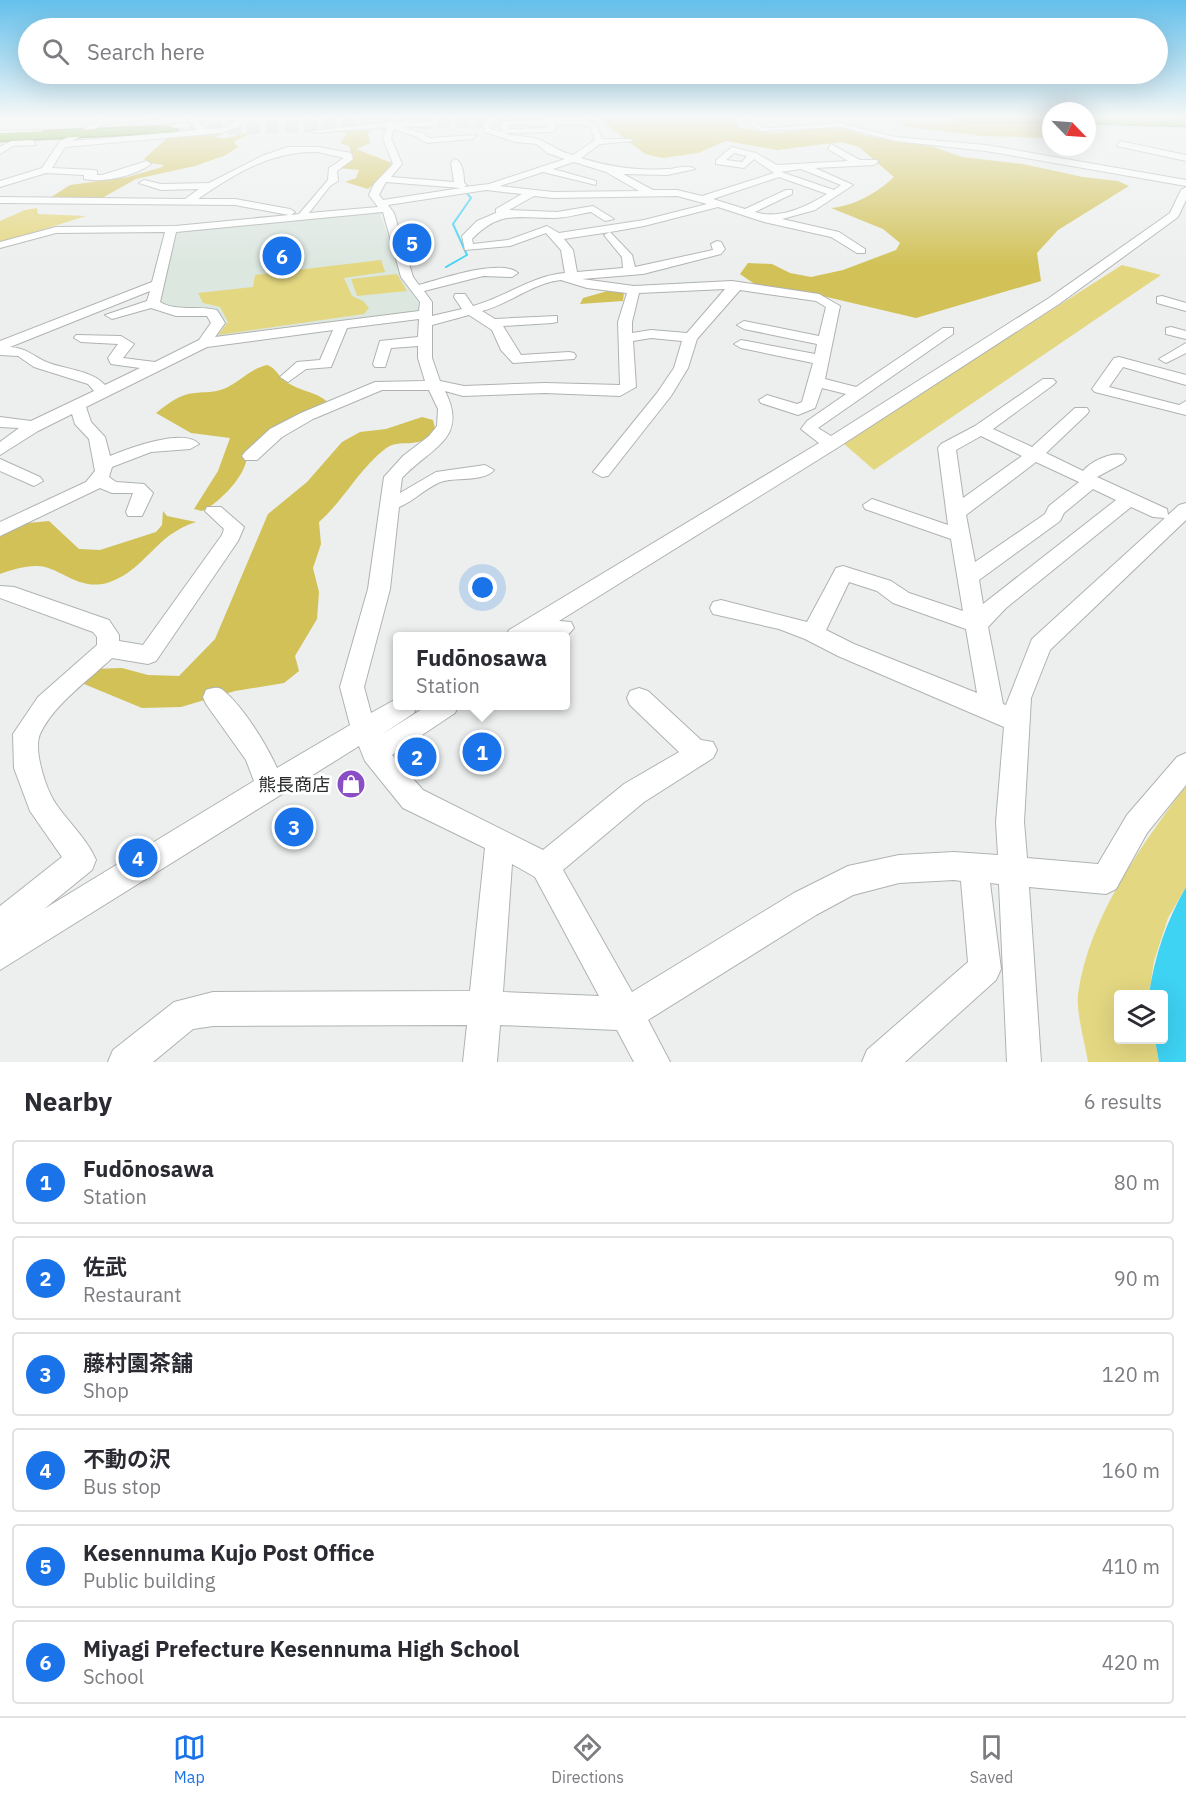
<!DOCTYPE html>
<html lang="en">
<head>
<meta charset="utf-8">
<style>
	:root { --surface:#fff; --page:#f2f2f3; --text:#2b2b33; --muted:#7c7c81; --line:#e1e1e2; --accent:#1a73e8 }
	body { margin:0; font-family:"IBM Plex Sans","Noto Sans JP",sans-serif; background:var(--page); color:var(--text) }
	.controls { position:absolute; right:18px; bottom:18px; display:grid; overflow:hidden; border-radius:6px; box-shadow:0 6px 24px #0002 }
	.controls button { width:54px; height:54px; display:grid; place-items:center; padding:0; border:0; border-bottom:2px solid var(--line); background:var(--surface); color:var(--text); font:30px sans-serif }
	.compass { position:absolute; left:1042px; top:102px; width:54px; height:54px; border-radius:50%; background:var(--surface); box-shadow:0 6px 24px #0002; rotate:115deg }
	.you { position:absolute; left:483px; top:588px; width:21px; height:21px; margin:-15px; border:4px solid #fff; border-radius:50%; background:#1a73e8; box-shadow:0 0 0 9px #1a73e833 }
	.badge { display:grid; place-items:center; width:39px; height:39px; border-radius:50%; background:var(--accent); color:#fff; font-size:20px; font-weight:700 }
	.pin { position:absolute; translate:-50% -50%; border:3px solid #fff; box-shadow:0 2px 6px #0006 }
	.popup { position:absolute; left:393px; top:632px; width:177px; height:78px; box-sizing:border-box; display:grid; place-content:center; border-radius:6px; background:var(--surface); filter:drop-shadow(0 2px 4px #0005); font-size:20px; white-space:nowrap; color:var(--muted) }
	.popup b { font-size:22px; color:var(--text) }
	.popup::after { content:''; position:absolute; left:50%; top:100%; margin-left:-12px; border:12px solid transparent; border-top-color:var(--surface) }
	.list { margin:0; padding:0; list-style:none }
	h2 { display:flex; justify-content:space-between; align-items:center; height:78px; margin:0; padding:0 24px; font-size:26px }
	h2 small { font-size:20px; font-weight:400; color:var(--muted) }
	.list li { display:grid; grid-template-columns:39px 1fr auto; gap:18px; align-items:center; box-sizing:border-box; height:84px; margin:0 12px 12px; padding:0 12px; border:2px solid var(--line); border-radius:6px }
	.list b { display:block; font-size:22px; white-space:nowrap }
	.list p { margin:0; font-size:20px; white-space:nowrap; color:var(--muted) }
	.list em { font-size:20px; font-style:normal; color:var(--muted) }
	.icon { flex:none; width:33px; height:33px; fill:none; stroke:currentColor; stroke-width:2; stroke-linecap:round; stroke-linejoin:round }
	.map { position:relative; flex:none; width:1186px; height:1062px; overflow:hidden }
	.search { position:absolute; background:var(--surface); box-shadow:0 6px 24px #0002; left:18px; right:18px; top:18px; height:66px; display:flex; align-items:center; gap:15px; box-sizing:border-box; padding:0 21px; border-radius:33px; color:var(--muted); font-size:22px }
	.sheet { height:654px; background:var(--surface) }
	nav { display:flex; justify-content:space-around; align-items:center; box-sizing:border-box; height:84px; border-top:2px solid var(--line); background:var(--surface); font-size:16px; color:var(--muted) }
	nav a { display:grid; justify-items:center; gap:3px }
	nav .on { color:var(--accent) }
	.map>svg:first-child { display:block }
	.built { fill:#dce7e0 }
	.green { fill:#e4d781 }
	.forest { fill:#d1c156 }
	.water { fill:#3ed2f3 }
	.lines { fill:none; stroke-linecap:round; stroke-linejoin:round }
	.stream { stroke:#3ed2f3; stroke-width:2 }
	.highway-tunnel { stroke:#c5c8c6; stroke-width:13; stroke-dasharray:13 6; stroke-linecap:butt }
	.minor-casing { stroke:#afb3b0; stroke-width:2 }
	.highway-casing { stroke:#567920; stroke-width:3 }
	.minor { fill:#fff; fill-rule:evenodd }
	.highway { fill:#6ea31b; fill-rule:evenodd }
	.labels { text-anchor:middle; dominant-baseline:central; stroke-width:6; stroke-linejoin:round; paint-order:stroke }
	.near-poi-label { font-size:18px; fill:#292b2a; stroke:#fff; text-anchor:end }
</style>
</head>
<body>
<div class="map">
<svg width="1186" height="1062" viewBox="0 0 1186 1062">
	<rect width="100%" height="100%" fill="#ecefed"/>
	<polygon class="built" points="380,213 403,280 420,305 422,312 218,339 212,337 224,322 216,308 169,311 159,303 174,232"/>
	<g class="green">
		<polygon points="37,208 38,214 86,216 0,243 0,221 25,210"/>
		<polygon points="381,260 385,272 344,278 352,296 363,301 369,308 364,314 218,335 228,322 220,307 203,303 198,293 253,287 255,275"/>
		<polygon points="1122,265 1161,275 874,470 843,443"/>
		<polygon points="397,274 407,291 357,296 351,279"/>
		<path d="M1186,785V887L1168,918L1154,961L1149,994H1118V1040H1155L1159,1062H1088C1085,1043 1076,1012 1078,994C1089,916 1141,847 1186,785Z"/>
	</g>
	<g class="forest">
		<path d="M598,118H733L740,128L772,133L834,127L868,136L931,146L962,157L1023,164L1083,177L1118,181L1129,186L1058,230L1037,253L1041,281L916,318L814,294L756,285L740,274L748,263L772,264L790,273L811,277L843,270L896,250L900,243L883,229L831,208C854,206 877,193 894,177L859,147L841,142L777,150L726,141L698,153L662,158L645,154Z"/>
		<polygon points="978,121 1051,122 1051,127 1046,130 1051,133 1051,138 982,136 901,126 905,123"/>
		<polygon points="358,129 372,132 368,133 370,143 356,149 392,163 391,169 368,189 345,182 356,178 359,170 338,168 351,154 349,146 340,143 347,134 341,131"/>
		<path d="M221,133L216,137C226,141 238,132 249,134L235,141V144L239,146L226,155L195,166L136,179L102,198L47,200L70,185L128,177L162,167L164,165L150,163L144,159L166,139H148Z"/>
		<polygon points="611,290 624,292 623,301 580,304 583,298"/>
		<path d="M267,365C276,368 278,376 285,381C300,392 317,391 330,404L247,457C245,477 219,503 202,511L194,509L218,471L230,438L191,433L156,413C165,406 176,397 188,394C201,391 213,394 226,388C241,381 250,369 267,365Z"/>
		<path d="M422,417L433,420L436,432C415,451 401,437 385,449C359,469 344,500 319,522L321,544L313,568L319,592L317,619L295,656L299,671L284,683L235,691L181,707L142,708L84,684L91,669L122,668L148,675L179,676L215,639L268,514L307,482L342,442L360,432L386,429Z"/>
		<path d="M163,511L167,516L196,522C156,534 146,569 110,582C78,593 59,565 36,566C24,566 11,570 0,574V536L28,523L49,521L79,549L100,550L156,532L162,525Z"/>
	</g>
	<path class="water" d="M1186,887V1062H1159L1155,1040H1164V994H1149C1155,955 1166,922 1186,887Z"/>
	<g class="lines">
		<polyline class="stream" points="446,267 467,255 453,224 471,198 465,191"/>
		<polyline class="highway-tunnel" points="171,130 573,118"/>
		<g class="minor-casing">
			<g id="minor">
				<path d="M104,118H161L104,124L72,141L198,130L186,118H194L207,129L224,128L239,118H247L238,127L221,133L65,147L52,168L94,170L97,171V175H102L147,161L151,164C135,176 104,183 84,179V175L46,173L0,187V181L42,168L60,141Z"/>
				<path d="M390,118H398L396,122H435L432,126L402,127L423,133L429,138L476,135L473,139L427,143L417,137L394,129L391,138L402,164L391,177L454,182L451,162L455,159C463,162 464,175 464,183L467,185L464,187L489,184L565,159L547,153L537,144L515,142L485,132L482,124L489,118H497L490,125L491,129L502,132L501,123L505,121L580,118L596,124L602,139H630L634,141L600,144L581,158C610,167 636,171 667,169C676,169 687,164 695,169L667,175L623,174L653,190H677L702,196L774,173L754,159L744,168L716,164V160L732,147L756,153L777,165L848,161L828,149L831,144L860,160H877L878,162L874,165L815,168L853,185L815,210L782,219L839,232L865,249V253H857L831,237L764,222L718,207L644,226L610,232L632,255L635,267L713,250L711,244L717,241L721,242L725,249L721,254L643,274L582,279L634,286L732,281L819,294L840,306L825,379L856,387L943,328H953V334L818,428L831,436L1049,298L1170,213L1181,190L1186,187V200L1178,217L1059,304L837,448L559,621L571,622L574,628L566,637L539,636L541,632L534,636H506L509,630L819,443L801,429L807,421L846,394L822,388L815,408L798,415L761,403L759,400L767,395L797,404L802,402L813,363L741,348L734,344L741,340L815,354L817,344L744,329L737,325L744,321L819,336L826,307L816,301L740,290L697,339L688,368L671,396L608,476L602,477L593,472L657,393L674,368L682,341L651,338L633,341L636,387L620,396L545,393L463,396L445,391C469,439 431,447 402,478L400,493L436,472L485,465L494,470C486,481 457,478 444,481C428,485 415,501 399,507L390,589L364,687L371,713L398,698V706H417L414,713L381,735L427,706H458L455,713L392,755L423,790L543,850L624,784L679,752L630,705L627,698L630,691L639,688L648,691L701,740L713,742L717,750L713,758L644,802L563,870L632,992L794,893L848,866L899,855L954,852L998,855L996,822L1004,727L838,656L805,639L779,629L713,614L710,608L713,602L721,600L807,622L836,568L843,566L891,581L909,593L963,611L951,539L865,509L863,505L872,499L948,525L938,448L941,444L975,426L1043,379H1053L1056,382L1053,385L993,429L1032,447L1075,408H1087L1089,411L1087,414L1046,453L1083,471C1091,461 1111,452 1123,455L1126,459L1123,463L1097,477L1167,509L1168,515L1179,505L1186,503V520L1050,650L1031,698L1024,822L1027,858L1098,864L1127,815L1177,757L1186,753V785L1147,833L1116,889L1106,894L1029,887L1041,1062H1007L999,884L990,883L1001,969L996,980L905,1062H862L867,1050L968,962L961,881L954,880L899,883L853,895L816,915L648,1020L670,1062H634L617,1030L500,1025L497,1062H463L467,1025L213,1026L193,1029L153,1062H108L113,1050L174,1002L213,992L470,991L485,848L403,808L365,761L359,746L0,970V906L62,857L30,811L14,768L13,734L38,697L97,645V637L93,632L0,598V586L14,587L109,620L119,635V641L143,645L222,535L224,529L205,511L207,507H221L244,527L238,541L156,661L148,664L112,658C89,680 54,704 40,734C33,750 46,790 56,804C69,823 87,839 96,860L92,870L44,909L254,781L246,760L206,704L203,697L206,690C213,688 219,686 224,691C244,708 266,744 277,768L350,725L340,687L368,589L384,477L403,456L429,436L437,426L438,409L429,390H382L313,419L282,437L257,460H245L242,456L245,452L270,429L301,413L375,382L425,381L418,358V346L391,348L385,367H375L373,364L380,341L418,337L419,319L347,328L331,367L306,369L288,382L280,377L297,362L320,360L333,330L207,347L86,407L91,422L105,437L110,456C127,449 184,427 199,444L190,449L151,452L112,467L109,477L116,482L144,484L153,493L142,516H128L126,512L133,493H112L100,488L0,536V522L86,482L95,471L89,439L75,424L72,414L38,431L0,455V442L19,428L0,427V417L31,421L94,391L88,384L34,367L18,356L0,355V341L152,282L165,232L56,233L0,248V242L56,227L175,226L289,215L235,205L0,203V197L185,199L199,189L161,190L139,183L144,180L161,184L209,183L262,156L287,147H318L351,153L353,159L337,171L338,181L330,186L309,213L378,207L369,195L374,184L393,164L383,138L387,127L316,133L312,131L389,122ZM582,124L590,127L595,140L573,155C558,151 555,147 542,141C532,135 516,138 504,133L551,132L555,130V125ZM509,125H547V128L509,129ZM318,152L344,158L329,168L328,180L299,214L291,215L295,212L290,209L235,199H198C234,174 273,150 318,152ZM734,153L747,156L742,162L726,160ZM574,162L606,172L639,191L553,192L500,186L543,172L596,185V181L553,169ZM801,169L841,185L834,190L781,172ZM779,177L827,194C806,207 779,220 755,212L792,194V190H786L745,209L713,199ZM386,182L461,188L383,200L379,195ZM486,190L522,194L496,209V213L477,221L462,236L465,250L510,246L546,233L561,250L565,273C530,276 507,297 473,306L465,294H455L454,297L462,309L432,316V302L424,291L483,276L512,277L518,273C501,258 441,279 419,285L413,277L394,213L388,205ZM534,196L553,198L677,196L707,204L644,220L559,233L547,226L508,240L473,244L472,239C500,210 518,218 554,218C566,218 579,214 591,212L605,221L614,219L593,206L557,212L509,210ZM383,212L401,277L420,302L419,311L215,337L225,323L217,310C197,305 177,312 160,302L176,232ZM610,232L604,235L622,257L623,268L577,272L573,250L564,239ZM561,280L587,288L627,293L618,322L620,385L545,383L464,386L440,381L432,358V325L469,315L492,330L501,350L513,363L574,359L576,356L574,353L569,352L521,355L503,326L552,323L557,322V316L495,319L482,311C509,304 533,283 561,280ZM725,289L687,333L651,330L632,333V322L639,293ZM150,291L147,301L105,315L112,319L151,308L176,316H207L211,323L199,340L155,362L123,358L134,344L121,336L76,335L74,338L81,342L118,344L108,358L111,364L140,368L105,385C90,369 64,370 44,361C31,354 25,348 10,347ZM981,436L1022,456L963,498L956,450ZM1036,462L1079,482L1049,506L1045,514L975,562L966,515ZM1093,489L1116,500L983,604L979,580L1060,521L1064,513ZM1131,507L1153,517L1165,518L1032,639L1006,705L1003,704L988,627L1006,608ZM849,582L877,591L893,603L966,629L977,693L854,644L826,630ZM512,864L535,877L599,996L503,992Z"/>
				<polygon points="744,118 752,118 762,127 770,128 840,123 895,137 986,145 1186,180 1186,186 986,151 895,141 840,127 760,131"/>
				<polygon points="188,123 191,127 147,130 143,128"/>
				<polygon points="42,130 45,134 0,135 0,131"/>
				<polygon points="33,140 36,145 13,146 0,154 0,147 11,141"/>
				<polygon points="1120,141 1186,155 1186,161 1117,146"/>
				<polygon points="1162,296 1186,303 1186,311 1157,303 1157,297"/>
				<polygon points="1171,327 1186,331 1186,339 1166,334 1166,328"/>
				<polygon points="1186,343 1186,353 1166,363 1159,359"/>
				<polygon points="1119,357 1186,375 1186,385 1123,367 1109,387 1179,405 1186,401 1186,415 1095,392 1092,389 1114,358"/>
				<polygon points="0,459 40,477 43,481 34,486 0,471"/>
			</g>
		</g>
		<g class="highway-casing">
			<g id="highway">
				<polygon points="957,118 1051,118 1051,122 963,121"/>
				<polygon points="1087,118 1186,120 1186,126 1087,123"/>
				<polygon points="171,126 177,130 175,132 0,141 0,133"/>
			</g>
		</g>
		<use href="#minor" class="minor"/>
		<use href="#highway" class="highway"/>
	</g>
	<linearGradient id="sky" x2="0" y2="1"><stop stop-color="#64c0ec"/><stop offset="0.44" stop-color="#f6f8f7"/><stop offset="1" stop-color="#f6f8f7" stop-opacity="0"/></linearGradient>
	<rect width="1186" height="267" fill="url(#sky)"/>
	<defs>
		<g id="shop-disc" transform="scale(1.5)"><circle r="9.5" fill="#894ec4" stroke="#fff"/><path d="M-5-2.5h2.3a2.7 3.5 0 0 1 5.4 0H5L5.5 6h-11ZM-1.5-2.5h3a1.5 2.3 0 0 0-3 0Z" fill="#fff"/></g>
	</defs>
	<g fill-rule="evenodd">
		<use href="#shop-disc" x="351" y="784"/>
	</g>
	<g class="labels">
		<g class="near-poi-label">
			<text x="330" y="784">熊長商店</text>
		</g>
	</g>
</svg>
<div class="controls">
<button><svg class="icon" aria-label="layers" viewBox="0 0 24 24"><path d="M12 4l9 5-9 5-9-5zM3 14l9 5 9-5"/></svg></button>
</div>
<svg class="compass" viewBox="-18 -18 36 36"><path d="M0-13l5 13h-10z" fill="#e53935"/><path d="M0 13l5-13h-10z" fill="#7c7c81"/></svg>
<div class="you"></div>
<div class="pin badge" style="left:482px;top:752px">1</div>
<div class="popup"><b>Fudōnosawa</b>Station</div>
<div class="pin badge" style="left:417px;top:757px">2</div>
<div class="pin badge" style="left:294px;top:827px">3</div>
<div class="pin badge" style="left:138px;top:858px">4</div>
<div class="pin badge" style="left:412px;top:243px">5</div>
<div class="pin badge" style="left:282px;top:256px">6</div>
<div class="search"><svg class="icon" aria-label="search" viewBox="0 0 24 24"><circle cx="10" cy="10" r="6"/><path d="M15 15l6 6"/></svg>Search here</div>
</div>
<section class="sheet">
<h2>Nearby<small>6 results</small></h2>
<ul class="list">
<li><span class="badge">1</span><div><b>Fudōnosawa</b><p>Station</p></div><em>80 m</em></li>
<li><span class="badge">2</span><div><b>佐武</b><p>Restaurant</p></div><em>90 m</em></li>
<li><span class="badge">3</span><div><b>藤村園茶舗</b><p>Shop</p></div><em>120 m</em></li>
<li><span class="badge">4</span><div><b>不動の沢</b><p>Bus stop</p></div><em>160 m</em></li>
<li><span class="badge">5</span><div><b>Kesennuma Kujo Post Office</b><p>Public building</p></div><em>410 m</em></li>
<li><span class="badge">6</span><div><b>Miyagi Prefecture Kesennuma High School</b><p>School</p></div><em>420 m</em></li>
</ul>
</section>
<nav>
<a class="on"><svg class="icon" aria-label="map" viewBox="0 0 24 24"><path d="M3 6l6-2 6 2 6-2v14l-6 2-6-2-6 2zM9 4v14M15 6v14"/></svg>Map</a>
<a><svg class="icon" aria-label="directions" viewBox="0 0 24 24"><path d="M12 3l9 9-9 9-9-9zM9 14v-3h6M13 9l2 2-2 2"/></svg>Directions</a>
<a><svg class="icon" aria-label="saved" viewBox="0 0 24 24"><path d="M7 4h10v16l-5-4-5 4z"/></svg>Saved</a>
</nav>
</body>
</html>
